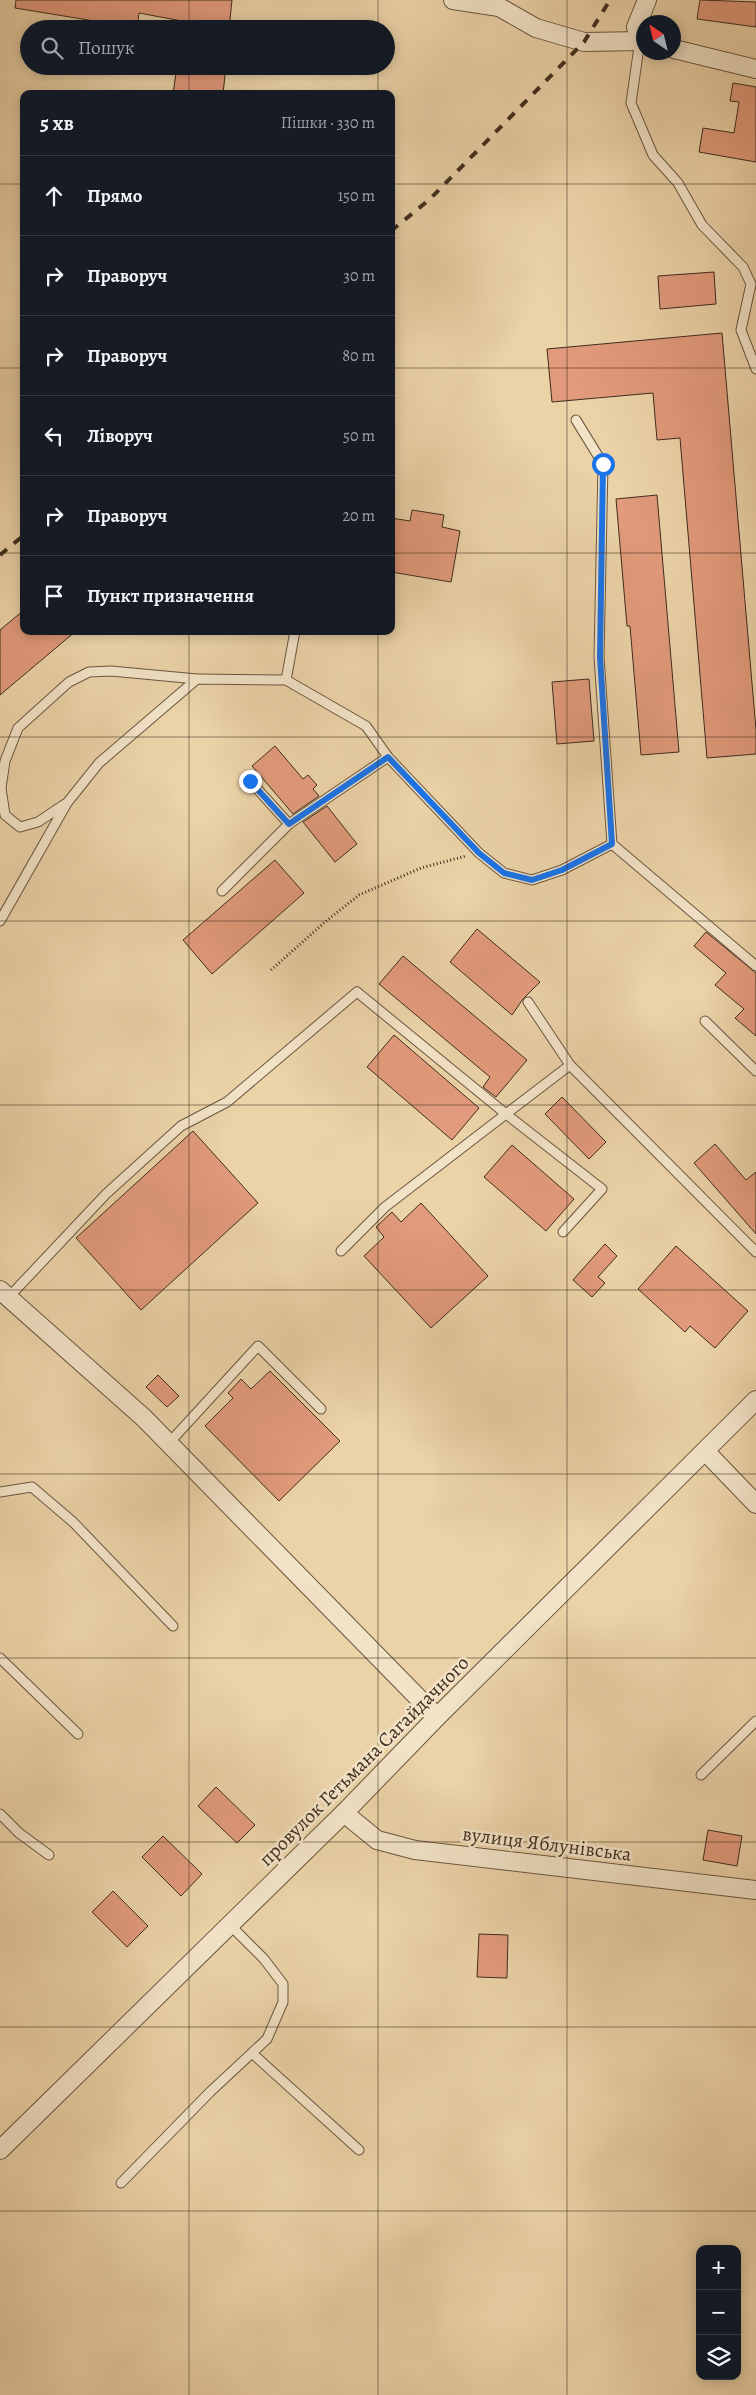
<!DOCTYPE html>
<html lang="uk">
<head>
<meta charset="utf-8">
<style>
	:root { --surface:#171b24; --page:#20242c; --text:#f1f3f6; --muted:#9ea1a6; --line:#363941 }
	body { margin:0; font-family:Alegreya,serif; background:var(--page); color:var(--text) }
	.controls { position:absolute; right:15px; bottom:15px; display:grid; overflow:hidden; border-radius:10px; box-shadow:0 2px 12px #0003 }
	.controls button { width:45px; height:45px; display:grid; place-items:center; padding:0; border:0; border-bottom:1px solid var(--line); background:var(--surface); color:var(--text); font:25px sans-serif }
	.compass { position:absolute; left:636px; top:15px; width:45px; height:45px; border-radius:50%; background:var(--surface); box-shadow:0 2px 12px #0003; rotate:325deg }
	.stop { position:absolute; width:15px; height:15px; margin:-11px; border:4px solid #1a73e8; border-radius:50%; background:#fff }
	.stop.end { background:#1a73e8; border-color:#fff; box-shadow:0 1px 5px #0008 }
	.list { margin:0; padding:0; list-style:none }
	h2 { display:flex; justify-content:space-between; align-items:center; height:65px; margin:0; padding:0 20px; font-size:21px }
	h2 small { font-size:16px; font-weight:400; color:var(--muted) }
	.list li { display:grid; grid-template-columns:32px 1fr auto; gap:15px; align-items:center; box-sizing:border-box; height:80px; padding:0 20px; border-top:1px solid var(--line) }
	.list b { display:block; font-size:19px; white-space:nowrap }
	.list em { font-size:16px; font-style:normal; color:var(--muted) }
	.icon { flex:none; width:28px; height:28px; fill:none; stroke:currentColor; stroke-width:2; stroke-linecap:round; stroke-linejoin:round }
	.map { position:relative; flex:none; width:756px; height:2395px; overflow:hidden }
	.search { position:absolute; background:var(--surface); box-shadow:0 2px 12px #0003; left:20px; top:20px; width:375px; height:55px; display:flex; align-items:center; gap:12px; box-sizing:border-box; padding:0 18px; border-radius:28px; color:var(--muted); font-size:19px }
	.panel { position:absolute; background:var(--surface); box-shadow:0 2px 12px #0003; left:20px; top:90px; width:375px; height:545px; border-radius:10px }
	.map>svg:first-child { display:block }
	.building { fill:#e19a7b; stroke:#3f2d1e }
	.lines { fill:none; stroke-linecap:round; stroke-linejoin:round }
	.service-casing { stroke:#6a5640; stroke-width:11 }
	.minor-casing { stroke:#6a5640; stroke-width:20 }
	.path { stroke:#3f2d1e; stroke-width:3; stroke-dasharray:1 2.5; stroke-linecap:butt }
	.service { stroke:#f2e2c6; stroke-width:9 }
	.minor { stroke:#f2e2c6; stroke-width:18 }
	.rail { stroke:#3f2d1e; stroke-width:4; stroke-dasharray:9 9; stroke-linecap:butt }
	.route { stroke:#1a73e8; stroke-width:6 }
	.grid { fill:none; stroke:#3f2d1e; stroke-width:1; stroke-opacity:0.55 }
	.labels { text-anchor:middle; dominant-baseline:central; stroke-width:5; stroke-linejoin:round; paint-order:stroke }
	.street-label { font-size:20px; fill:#3f2d1e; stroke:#f2e2c6 }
</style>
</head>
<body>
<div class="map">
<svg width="756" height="2395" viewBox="0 0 756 2395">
	<rect width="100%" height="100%" fill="#ebd2a7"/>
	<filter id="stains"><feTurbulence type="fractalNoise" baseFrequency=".004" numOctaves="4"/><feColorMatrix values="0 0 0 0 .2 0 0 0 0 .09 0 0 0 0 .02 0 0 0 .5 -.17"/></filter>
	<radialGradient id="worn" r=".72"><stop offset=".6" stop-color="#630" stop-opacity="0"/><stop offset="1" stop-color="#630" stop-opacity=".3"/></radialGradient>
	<g class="building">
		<polygon points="16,0 232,0 229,29 181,29 182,21 139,13 137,28 15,8"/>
		<polygon points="700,0 756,2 756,27 697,19"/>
		<polygon points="177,66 226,66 223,94 173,94"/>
		<polygon points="733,83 756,87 756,162 699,152 703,128 734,133 739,102 730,101"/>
		<polygon points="714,272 716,304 660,309 658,276"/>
		<polygon points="722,333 756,730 756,754 707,758 680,438 657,440 653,393 552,402 547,349"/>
		<polygon points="657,495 679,752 641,755 630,626 627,626 616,499"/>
		<polygon points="412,510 444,515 442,527 460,531 451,582 391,572 391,518 410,521"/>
		<polygon points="24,610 24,631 76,631 0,695 0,630"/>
		<polygon points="589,679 594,741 557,744 552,682"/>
		<polygon points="275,746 303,779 308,775 317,785 313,789 319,796 293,814 252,766"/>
		<polygon points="327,806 357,844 335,862 303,822"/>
		<polygon points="275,860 304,893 212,974 183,940"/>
		<polygon points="477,929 540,982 523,999 512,1015 450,962"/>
		<polygon points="706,932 756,973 756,1036 735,1018 744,1009 715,985 726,973 694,946"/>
		<polygon points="403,956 527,1060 496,1097 483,1087 490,1077 379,984"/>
		<polygon points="394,1035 479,1108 452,1140 367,1067"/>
		<polygon points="562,1097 606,1142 589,1159 545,1114"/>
		<polygon points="193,1131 258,1203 141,1310 76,1238"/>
		<polygon points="715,1144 746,1180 756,1172 756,1234 694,1163"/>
		<polygon points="512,1145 574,1199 546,1231 484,1177"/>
		<polygon points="421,1203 488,1276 431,1328 364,1256 384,1237 376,1227 392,1212 401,1222"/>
		<polygon points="605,1244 617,1256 598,1277 605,1283 592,1297 573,1280"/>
		<polygon points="676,1246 748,1311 715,1348 690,1326 685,1332 638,1289"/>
		<polygon points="270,1371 340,1441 279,1501 205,1426 233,1398 228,1393 241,1379 251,1389"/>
		<polygon points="158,1375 179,1396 167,1407 146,1387"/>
		<polygon points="216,1787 255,1825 237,1843 198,1806"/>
		<polygon points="708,1830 742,1836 737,1866 703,1860"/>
		<polygon points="163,1836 202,1874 181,1896 142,1857"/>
		<polygon points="113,1891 148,1926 127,1947 92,1912"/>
		<polygon points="479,1934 508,1935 507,1978 477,1977"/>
	</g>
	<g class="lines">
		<g class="service-casing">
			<g id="service">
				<polyline points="640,40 631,103 653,155 678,183 702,225 743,267 751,284 741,330 756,369"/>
				<polyline points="576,420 603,464 599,657 612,844 756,966"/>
				<polyline points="286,680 295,631"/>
				<polyline points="250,781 289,824"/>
				<polyline points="65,804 38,822 20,827 5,815 1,788 5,761 18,728 69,682 89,672 111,671 197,679"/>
				<polyline points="222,891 289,824 388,757"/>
				<polyline points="0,921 67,803 99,763 197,679 286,680 366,726 388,757 479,853 504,873 532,880 562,870 612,844"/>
				<polyline points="528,1002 570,1065 756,1252"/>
				<polyline points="705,1021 756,1071"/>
				<polyline points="341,1251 385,1207 506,1114 602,1189 563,1232"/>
				<polyline points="8,1298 106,1194 181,1126 227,1102 357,992 506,1114 570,1065"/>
				<polyline points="169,1443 258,1346 321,1409"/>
				<polyline points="0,1492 32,1487 73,1522 173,1626"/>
				<polyline points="0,1658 78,1734"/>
				<polyline points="701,1775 756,1721"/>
				<polyline points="0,1814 19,1833 49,1855"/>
				<polyline points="252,2053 359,2150"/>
				<polyline points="121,2183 210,2092 267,2039 283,2002 283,1984 264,1959 229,1924"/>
			</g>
		</g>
		<g class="minor-casing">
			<g id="minor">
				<polyline points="453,0 499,7 536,28 584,42 644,41"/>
				<polyline points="640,40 636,27 647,0"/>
				<polyline points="674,49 756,69"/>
				<polyline points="0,1290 144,1418 437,1717"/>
				<polyline points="705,1451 756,1504"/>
				<polyline points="344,1813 377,1840 415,1850 756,1890"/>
				<polyline points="0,2150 344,1813 437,1717 756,1400"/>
			</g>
		</g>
		<polyline class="path" points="271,970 325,922 359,895 421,868 466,856"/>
		<use href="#service" class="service"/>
		<use href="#minor" class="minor"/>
		<g class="rail">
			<polyline points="391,231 430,199 584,42 610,0"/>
			<polyline points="0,555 24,535"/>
		</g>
	</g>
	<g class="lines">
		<polyline class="route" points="250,781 289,824 388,757 479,853 504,873 532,880 562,870 612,844 600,657 603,464"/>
	</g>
	<path class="grid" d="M189,0V29M378,0V29M567,0V2395M189,66V94M378,66V94M0,184H24M391,184H756M0,368H24M391,368H756M0,553H24M391,553H756M189,631V2395M378,631V2395M0,737H756M0,921H756M0,1105H756M0,1290H756M0,1474H756M0,1658H756M0,1842H756M0,2027H756M0,2211H756"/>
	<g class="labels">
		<g class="street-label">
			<text transform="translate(364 1761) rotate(-45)">провулок Гетьмана Сагайдачного</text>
			<text transform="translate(547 1844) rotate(7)">вулиця Яблунівська</text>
		</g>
	</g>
	<rect width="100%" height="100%" filter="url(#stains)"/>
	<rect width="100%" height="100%" fill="url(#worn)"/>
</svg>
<div class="controls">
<button>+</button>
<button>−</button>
<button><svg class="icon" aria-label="layers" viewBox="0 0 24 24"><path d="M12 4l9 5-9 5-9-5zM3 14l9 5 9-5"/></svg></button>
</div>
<svg class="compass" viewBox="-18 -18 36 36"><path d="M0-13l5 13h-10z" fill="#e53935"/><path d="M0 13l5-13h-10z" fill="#9ea1a6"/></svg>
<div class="stop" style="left:603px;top:464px"></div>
<div class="stop end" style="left:250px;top:781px"></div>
<div class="search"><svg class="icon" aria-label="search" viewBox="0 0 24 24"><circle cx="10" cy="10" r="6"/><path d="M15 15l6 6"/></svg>Пошук</div>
<section class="panel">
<h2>5 хв<small>Пішки · 330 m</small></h2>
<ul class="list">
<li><svg class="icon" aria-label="ahead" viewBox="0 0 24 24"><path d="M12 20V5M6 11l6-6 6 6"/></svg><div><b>Прямо</b></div><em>150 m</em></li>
<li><svg class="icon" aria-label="right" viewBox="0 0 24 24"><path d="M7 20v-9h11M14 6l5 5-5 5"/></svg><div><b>Праворуч</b></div><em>30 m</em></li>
<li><svg class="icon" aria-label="right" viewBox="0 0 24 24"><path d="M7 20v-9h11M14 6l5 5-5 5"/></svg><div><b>Праворуч</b></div><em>80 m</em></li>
<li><svg class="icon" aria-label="left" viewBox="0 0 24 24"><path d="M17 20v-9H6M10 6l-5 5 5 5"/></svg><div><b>Ліворуч</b></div><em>50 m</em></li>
<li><svg class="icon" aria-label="right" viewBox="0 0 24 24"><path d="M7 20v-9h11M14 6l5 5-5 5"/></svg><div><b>Праворуч</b></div><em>20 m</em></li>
<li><svg class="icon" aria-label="arrive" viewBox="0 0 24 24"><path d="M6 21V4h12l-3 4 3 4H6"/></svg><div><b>Пункт призначення</b></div></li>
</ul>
</section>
</div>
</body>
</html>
